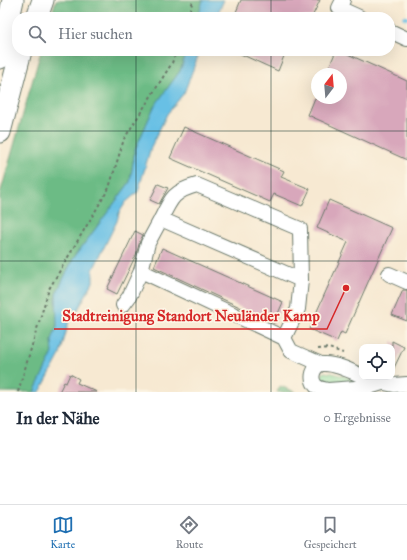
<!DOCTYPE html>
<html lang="de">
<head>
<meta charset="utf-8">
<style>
	:root { --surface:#fff; --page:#f6f6f7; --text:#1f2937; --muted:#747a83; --line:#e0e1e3; --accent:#1f6fb2 }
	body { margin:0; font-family:"IM FELL Great Primer",serif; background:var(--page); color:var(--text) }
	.controls { position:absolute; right:12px; bottom:12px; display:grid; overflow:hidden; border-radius:8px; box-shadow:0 4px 16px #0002 }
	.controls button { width:36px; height:36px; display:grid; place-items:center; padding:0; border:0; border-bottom:1px solid var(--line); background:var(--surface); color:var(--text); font:20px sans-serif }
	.compass { position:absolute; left:311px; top:68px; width:36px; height:36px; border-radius:50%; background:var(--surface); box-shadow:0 4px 16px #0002; rotate:16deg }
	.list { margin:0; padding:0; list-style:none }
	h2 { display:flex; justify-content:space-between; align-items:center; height:52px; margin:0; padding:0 16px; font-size:17px }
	h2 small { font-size:13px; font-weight:400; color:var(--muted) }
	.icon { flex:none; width:22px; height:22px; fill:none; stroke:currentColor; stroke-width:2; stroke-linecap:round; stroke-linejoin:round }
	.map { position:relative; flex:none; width:407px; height:392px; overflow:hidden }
	.search { position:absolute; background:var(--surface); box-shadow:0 4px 16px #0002; left:12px; right:12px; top:12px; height:44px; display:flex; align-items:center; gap:10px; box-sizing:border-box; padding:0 14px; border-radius:16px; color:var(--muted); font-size:15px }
	.sheet { height:112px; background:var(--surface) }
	nav { display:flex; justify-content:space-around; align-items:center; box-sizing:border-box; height:56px; border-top:1px solid var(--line); background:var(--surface); font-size:11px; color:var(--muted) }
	nav a { display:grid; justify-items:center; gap:2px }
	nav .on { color:var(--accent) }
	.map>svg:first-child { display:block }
	.green { fill:#86db9e; stroke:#528c69 }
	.forest { fill:#6cbb85; stroke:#467c5c }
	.water { fill:#68c0e5; stroke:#447e8c }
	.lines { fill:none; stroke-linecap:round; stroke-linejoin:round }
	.stream { stroke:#68c0e5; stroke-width:3.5 }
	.building { fill:#d8a7bb }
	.minor-casing { stroke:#6b796b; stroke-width:16 }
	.highway-casing { stroke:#6b796b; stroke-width:23 }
	.path { stroke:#6b796b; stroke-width:2; stroke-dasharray:3 3; stroke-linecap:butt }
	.minor { stroke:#fff; stroke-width:14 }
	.highway { stroke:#fff; stroke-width:21 }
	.grid { fill:none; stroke:#1f3d34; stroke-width:1; stroke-opacity:0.55 }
	.leader { fill:none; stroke:#d62828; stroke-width:1.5 }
	.callout-dot { fill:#d62828; stroke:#fcf5e5; stroke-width:1.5 }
	.callout-label { font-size:15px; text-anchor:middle; font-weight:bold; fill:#d62828; stroke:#fcf5e5; stroke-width:3.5; stroke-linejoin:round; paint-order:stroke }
</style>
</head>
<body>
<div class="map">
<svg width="407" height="392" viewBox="0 0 407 392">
	<rect width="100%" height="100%" fill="#fcf5e5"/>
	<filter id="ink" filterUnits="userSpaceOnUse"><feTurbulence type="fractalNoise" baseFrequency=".025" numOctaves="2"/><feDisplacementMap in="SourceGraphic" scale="8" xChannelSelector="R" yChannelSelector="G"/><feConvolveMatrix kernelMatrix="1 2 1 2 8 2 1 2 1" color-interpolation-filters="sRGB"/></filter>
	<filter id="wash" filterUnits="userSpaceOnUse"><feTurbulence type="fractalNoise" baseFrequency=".012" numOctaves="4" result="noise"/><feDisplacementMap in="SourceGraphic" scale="16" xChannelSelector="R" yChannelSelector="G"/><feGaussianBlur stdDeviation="0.9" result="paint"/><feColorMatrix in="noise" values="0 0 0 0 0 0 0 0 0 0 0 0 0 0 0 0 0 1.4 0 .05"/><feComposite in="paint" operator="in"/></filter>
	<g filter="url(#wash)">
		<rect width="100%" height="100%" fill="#f7e9d2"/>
		<polygon class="green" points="324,372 331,373 353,378 354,380 353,383 326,382 323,381 321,377"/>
		<g class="forest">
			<polygon points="56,0 203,0 198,17 51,17"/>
			<polygon points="41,51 187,51 180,71 154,107 135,150 130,182 73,259 56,294 57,326 52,340 53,353 34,392 0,392 0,194"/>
			<polygon points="280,386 296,392 277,392"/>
		</g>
		<g class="water">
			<polygon points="203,0 224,0 216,17 198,17"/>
			<polygon points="187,51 200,51 184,93 167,114 151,147 138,192 126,202 119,213 117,221 93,270 93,282 76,313 69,321 60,355 40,392 34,392 53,353 52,340 57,326 56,294 73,259 130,182 135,150 154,107 180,71"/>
		</g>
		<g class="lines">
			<polyline class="stream" points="404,17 407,18"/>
		</g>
		<g id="blocks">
			<g class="building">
				<polygon points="241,0 320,0 312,17 234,17"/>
				<polygon points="234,51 286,51 278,71"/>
				<polygon points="336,51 341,51 407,81 407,160 308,115 315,98 341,98 341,74 326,74"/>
				<polygon points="184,127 284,171 281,177 310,189 302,206 274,194 270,202 170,158"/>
				<polygon points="158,184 168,188 159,204 150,200"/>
				<polygon points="329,200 392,228 345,334 341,332 337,341 309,329 348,242 317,228"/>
				<polygon points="135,231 143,235 140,241 136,255 117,294 107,289"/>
				<polygon points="162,248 283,302 274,323 154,267"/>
				<polygon points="403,290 407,290 407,321 392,315"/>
				<polygon points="392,341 404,347 392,372"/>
				<polygon points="70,374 79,379 77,383 97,392 59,392 64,382 66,383"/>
			</g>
		</g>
	</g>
	<g filter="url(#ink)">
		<use href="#blocks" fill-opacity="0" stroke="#6b796b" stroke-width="1"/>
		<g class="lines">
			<g class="minor-casing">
				<g id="minor">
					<polyline points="343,0 339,8 359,17"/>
					<polyline points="390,31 407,39"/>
					<path d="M161,219C171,198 174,191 197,185L300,229L301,280"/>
					<polyline points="141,271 148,243 161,219 301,280 298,309 284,338"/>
					<polyline points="389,274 407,282"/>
					<polyline points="123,305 129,297 141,271 284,338 291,351 321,364"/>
					<path d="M362,376C351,371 335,363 323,364C313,365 309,379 316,386C320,389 324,389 328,390L369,387L382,383"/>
					<polyline points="374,381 394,385 407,384"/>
				</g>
			</g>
			<g class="highway-casing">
				<g id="highway">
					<polyline points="37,17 43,0"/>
					<polyline points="0,58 13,0"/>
					<polyline points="0,132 21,51"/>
				</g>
			</g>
			<g class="path">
				<polyline points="188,17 193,0"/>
				<polyline points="318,349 329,348 343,353"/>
				<polyline points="18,392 49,289 109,188 124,139 172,63 176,51"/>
			</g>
			<use href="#minor" class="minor"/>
			<use href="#highway" class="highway"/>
		</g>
	</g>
	<path class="grid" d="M136,0V17M271,0V17M136,51V392M271,51V392M0,131H407M0,261H407"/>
	<path class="leader" d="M346 288L327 329H54"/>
	<circle class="callout-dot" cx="346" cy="288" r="4"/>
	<g class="callout-label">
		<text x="191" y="321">Stadtreinigung Standort Neuländer Kamp</text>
	</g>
</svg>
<div class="controls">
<button><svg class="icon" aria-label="locate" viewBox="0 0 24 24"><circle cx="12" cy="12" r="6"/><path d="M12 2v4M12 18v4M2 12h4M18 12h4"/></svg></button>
</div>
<svg class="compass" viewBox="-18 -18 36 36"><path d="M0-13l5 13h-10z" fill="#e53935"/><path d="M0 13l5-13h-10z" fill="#747a83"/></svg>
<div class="search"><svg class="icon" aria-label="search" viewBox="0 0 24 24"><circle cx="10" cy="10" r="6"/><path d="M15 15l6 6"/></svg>Hier suchen</div>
</div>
<section class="sheet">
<h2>In der Nähe<small>0 Ergebnisse</small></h2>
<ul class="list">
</ul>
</section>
<nav>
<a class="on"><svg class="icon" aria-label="map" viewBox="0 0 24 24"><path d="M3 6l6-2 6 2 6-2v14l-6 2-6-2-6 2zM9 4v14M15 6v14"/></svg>Karte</a>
<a><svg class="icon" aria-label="directions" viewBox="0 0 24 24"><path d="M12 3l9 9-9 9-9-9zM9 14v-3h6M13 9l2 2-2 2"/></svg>Route</a>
<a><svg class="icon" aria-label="saved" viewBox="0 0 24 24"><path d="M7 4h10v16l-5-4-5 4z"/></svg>Gespeichert</a>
</nav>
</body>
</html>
